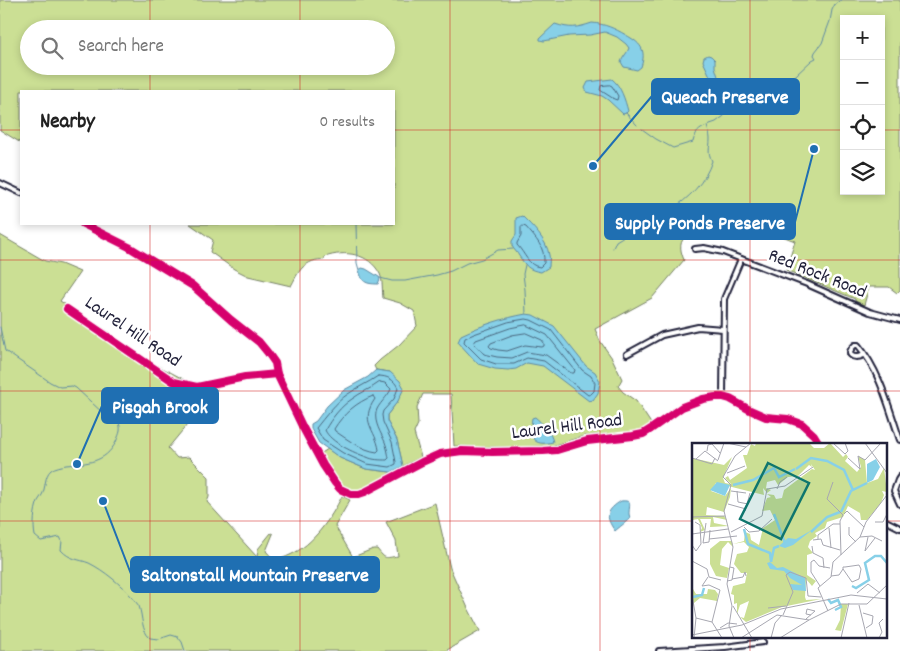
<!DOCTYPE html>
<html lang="en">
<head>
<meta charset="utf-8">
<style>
	:root { --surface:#fff; --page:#f6f6f6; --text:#222; --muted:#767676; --line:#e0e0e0 }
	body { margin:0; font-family:Dekko,sans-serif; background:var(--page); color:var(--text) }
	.controls { position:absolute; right:15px; top:15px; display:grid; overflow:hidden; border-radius:0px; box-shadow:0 2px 8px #0003 }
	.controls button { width:45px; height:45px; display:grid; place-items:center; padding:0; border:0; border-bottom:1px solid var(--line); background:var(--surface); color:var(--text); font:25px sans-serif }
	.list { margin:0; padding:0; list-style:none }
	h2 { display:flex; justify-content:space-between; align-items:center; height:65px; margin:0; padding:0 20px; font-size:21px }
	h2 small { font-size:16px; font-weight:400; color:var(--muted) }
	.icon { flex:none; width:28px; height:28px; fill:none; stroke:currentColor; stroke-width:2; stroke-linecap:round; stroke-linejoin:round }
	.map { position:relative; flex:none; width:900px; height:651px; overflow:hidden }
	.search { position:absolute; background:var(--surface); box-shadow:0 2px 8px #0003; left:20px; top:20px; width:375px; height:55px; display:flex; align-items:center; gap:12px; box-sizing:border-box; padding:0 18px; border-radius:28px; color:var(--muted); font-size:19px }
	.panel { position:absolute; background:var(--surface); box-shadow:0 2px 8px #0003; left:20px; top:90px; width:375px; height:135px; border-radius:0px }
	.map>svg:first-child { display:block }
	.green { fill:#cbdf94; stroke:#768068; fill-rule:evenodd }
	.water { fill:#87d0e8; stroke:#5f8aa3 }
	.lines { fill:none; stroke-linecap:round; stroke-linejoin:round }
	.shore { stroke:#4a6880; stroke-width:1 }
	.stream { stroke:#5f8aa3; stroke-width:1 }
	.minor-casing { stroke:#22223b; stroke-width:8 }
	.minor { stroke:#fff; stroke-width:4 }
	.cycleway-casing { stroke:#fff; stroke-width:11 }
	.cycleway { stroke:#d6006c; stroke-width:8 }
	.grid { fill:none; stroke:#d62828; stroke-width:1; stroke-opacity:0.55 }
	.labels { text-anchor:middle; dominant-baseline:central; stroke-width:5; stroke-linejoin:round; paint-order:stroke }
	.street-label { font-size:19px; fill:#22223b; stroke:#fff }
	.inset-river { fill:none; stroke:#87d0e8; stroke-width:2.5 }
	.inset-road { fill:none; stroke:#a7a7b1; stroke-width:1 }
	.view { fill:#0f766e; fill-opacity:0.15; stroke:#0f766e; stroke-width:2.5 }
	.inset-edge { fill:none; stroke:#22223b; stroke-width:2.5 }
	.leader { fill:none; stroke:#1f6fb2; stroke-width:2 }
	.callout-dot { fill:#1f6fb2; stroke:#fff; stroke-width:2 }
	.callout { fill:#1f6fb2; stroke:#1f6fb2; stroke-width:2 }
	.callout-label { font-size:20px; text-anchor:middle; font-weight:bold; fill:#fff }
</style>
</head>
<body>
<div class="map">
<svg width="900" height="651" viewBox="0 0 900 651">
	<rect width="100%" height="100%" fill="#fff"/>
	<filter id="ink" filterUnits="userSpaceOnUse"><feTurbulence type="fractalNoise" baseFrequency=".02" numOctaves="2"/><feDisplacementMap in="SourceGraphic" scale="10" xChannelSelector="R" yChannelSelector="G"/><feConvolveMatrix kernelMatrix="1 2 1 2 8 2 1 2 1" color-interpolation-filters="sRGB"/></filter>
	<g filter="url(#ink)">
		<g class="green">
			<path d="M0,0H900V290L897,293L889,287H869L864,305L855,301V299L786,270L795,241L709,208L684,211L681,227L685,237C678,244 681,252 684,260L652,298L595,329L600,341L612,358L622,379L618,386L623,392L636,401L652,425L642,430L630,432L584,436L551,446L497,447L454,446L451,394H423L417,407L418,424L414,433L421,457L403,466L397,440L387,421V415L398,401L390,372L376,370L374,366L380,360L399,345L417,326L414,311L400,303L383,298C382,291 383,281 380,274C369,253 345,250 325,257L324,260C317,258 307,263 302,268C297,273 294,281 291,286L248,276L234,269L210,252L213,240L190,224H394V91H21V143L0,130ZM844,19H881V191H844ZM29,29H386V66H29Z"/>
			<path d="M0,235L45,261L61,264L80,272L60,301L111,333L119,341L157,365L185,380L199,383L225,379L168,448L177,458L189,457L209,477V497L207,502L257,557L258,549L271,533L273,534L266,551L275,561C280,559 286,557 290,555C313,545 331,518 342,496L350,500L335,526L353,557L373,549H377C386,560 384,558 398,556L396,541L386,522L435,503L450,568L467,606L480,631L447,650V651H0Z"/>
			<path d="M328,449L340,458L366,469L391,472C378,481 354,500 339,483C332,475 326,463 320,454Z"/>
		</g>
		<g class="water">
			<path d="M592,23C605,24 614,28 626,35C640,43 647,49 641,67L637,70L624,67L621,62C623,56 627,54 629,48L626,44L617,37L605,32L590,35L569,36L544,41L540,40V38L555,24C570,29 577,28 592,23Z"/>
			<polygon points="708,55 711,56 715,60 715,67 720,83 718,84 709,74 703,61 704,57"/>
			<path d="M612,79C621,86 625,100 628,111L626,113L623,114L608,100L602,96L587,92L585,88L588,82Z"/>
			<path d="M522,216C532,226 547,240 549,255C550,258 549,263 549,267L541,272C528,270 526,266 519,256C517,252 514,250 512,246V241L516,235V218Z"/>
			<path d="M362,268L366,269L379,277L380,279L378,284C365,284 362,282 359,270Z"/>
			<path d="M526,314L533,315L554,326L586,366L595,372L600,381L598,393L593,400L589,401L543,366L527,363L516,369L508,370L495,369L478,364L458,342L461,335C482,325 504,318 526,314Z"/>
			<polygon points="376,370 390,372 400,381 404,388 398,401 387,415 387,421 397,440 403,466 391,472 366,469 340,458 319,443 311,429 311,424 316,421 327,406 344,390 368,377"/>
			<path d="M535,417C542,423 551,432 553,442C532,447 529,437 532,418Z"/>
			<path d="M621,501C633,500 629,505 629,514C629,515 630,517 630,518C629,520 617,529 615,531C604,516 607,510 621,501Z"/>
		</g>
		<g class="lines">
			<g class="shore">
				<polygon points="610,85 612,86 618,96 617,100 614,99 600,90 601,86"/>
				<path d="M523,226L526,227C536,239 545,247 544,263L540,267C528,266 525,253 517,245V243L521,236V228Z"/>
				<polygon points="526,319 531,320 551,330 582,370 591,376 595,383 594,391 591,394 588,395 544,361 527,358 514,364 496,364 481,359 464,342 465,338 474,334 508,322"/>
				<polygon points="526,325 547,335 575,370 574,373 571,373 546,355 527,352 512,358 497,357 484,354 474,343 476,340 510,328"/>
				<polygon points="526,333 542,340 544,343 544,346 542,347 525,345 507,351 498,350 491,348 489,346 491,343 512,335"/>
				<path d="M378,376C387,376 394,379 398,388L394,399L383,411L382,415L383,422L392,442L396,462V464L390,467L367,464L343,453L323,440L316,428C324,418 337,401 348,394C358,387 368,383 378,376Z"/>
				<path d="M380,382L385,383L391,389C388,397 378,404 376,412C374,423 381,433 385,442C387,447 388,453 389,458L387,460C380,460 373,460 367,457C354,453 330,442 325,430C331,419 341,406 352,399C361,392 371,389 380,382Z"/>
				<path d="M373,396L375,399C359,422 376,429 379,450L377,452C362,450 348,440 335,431L334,429C343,414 357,402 373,396Z"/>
			</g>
			<g class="stream">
				<polyline points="626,113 637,125"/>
				<path d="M642,129L656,139L673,148L693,142C695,133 699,129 707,126"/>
				<polyline points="356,224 357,263 359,270"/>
				<path d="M613,248L616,241C628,234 640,225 652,218C658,214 664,213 670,210C689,199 705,182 712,161C707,151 710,149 710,139C710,135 708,130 707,126L710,124L716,122L724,116L730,105L735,101L772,95L782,90L788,80L796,75L812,60L816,58L814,55L815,52L822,43L830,21L832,10L835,4L841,0"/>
				<polyline points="525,265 523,274 525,290 526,314"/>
				<polyline points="380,278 392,281 405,281 437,275 451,271 467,263 482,259 498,250 513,249"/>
				<path d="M0,327L5,351L50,382L60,387L72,386L76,388L105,415L118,420C122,430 120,432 116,442C105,463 87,463 66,465C62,466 55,467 51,470C44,476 46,488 42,495C41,497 39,499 38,501C34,511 33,526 35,536L41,541L60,537L62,541L61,550C70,560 79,559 89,563C105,571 120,584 132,597C134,600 137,603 139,606C143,618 141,630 150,638L159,639L171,635L178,637L182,642L185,651"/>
			</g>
			<g class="minor-casing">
				<g id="minor">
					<polyline points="0,183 21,193"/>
					<polyline points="83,224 129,247 193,286 231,320 259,342 268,353 275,363 277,374 302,426 323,465 335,483 340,489 351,494 359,494 365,492 422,462 440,454 462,451 492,452 543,451 557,450 587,441 633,436 643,434 651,429 682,407 703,399 715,397 723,397 730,399 750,410 766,417 788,419 802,424 814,435 820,445"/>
					<polyline points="695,249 704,248 723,252 807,284 870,312 900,320"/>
					<polyline points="67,309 174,382 197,387 245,377 277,374"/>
					<polyline points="627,354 662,335 698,327 723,329"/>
					<path d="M864,355C853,360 844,354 855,345H858C880,371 889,408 900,440"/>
					<polyline points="723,397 724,299 741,259"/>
					<polyline points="900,477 898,480 894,491 900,504"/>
					<polyline points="886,521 900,528"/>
					<polyline points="659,651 725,647 763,642"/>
				</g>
			</g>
			<use href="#minor" class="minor"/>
			<g class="cycleway-casing">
				<g id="cycleway">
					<polyline points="83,224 129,247 193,286 231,320 259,342 268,353 275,363 277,374 302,426 323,465 335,483 340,489 351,494 359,494 365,492 422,462 440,454 462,451 492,452 543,451 557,450 587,441 633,436 643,434 651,429 682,407 703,399 715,397 723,397 730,399 750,410 766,417 788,419 802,424 814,435 820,445"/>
					<polyline points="67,309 174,382 197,387 245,377 277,374"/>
				</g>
			</g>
			<use href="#cycleway" class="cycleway"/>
		</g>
	</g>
	<path class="grid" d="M150,0V29M300,0V29M450,0V651M600,0V651M750,0V445M150,66V91M300,66V91M0,130H21M394,130H844M881,130H900M150,224V651M300,224V651M0,260H900M0,391H900M0,521H694M886,521H900M750,637V651"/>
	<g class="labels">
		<g class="street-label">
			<text transform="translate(817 275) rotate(22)">Red Rock Road</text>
			<text transform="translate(132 333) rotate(34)">Laurel Hill Road</text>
			<text transform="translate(567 428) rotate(-7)">Laurel Hill Road</text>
		</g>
	</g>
	<g transform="translate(692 443)">
		<rect width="195" height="195" fill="#fff"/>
		<path d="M64,0H117L122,5H132L138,0L151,14L154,11L156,14L153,18L165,29L169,24L166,13L173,17L175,40L186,36L192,25L195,49L190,48L192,52L189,60L175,77H169L168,70L156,63L151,74L135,79L133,85L123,90L125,93L118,98L116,104L121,110L115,112V132L124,138L120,143L114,136L113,154L114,157L129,156L90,164L54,179L48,174L52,175L57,158L48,162L45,171V160L42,161V152L39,151L41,143L53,140L55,130H49L42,121L45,111L55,109L57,104L52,99L41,101L52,98L53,89L58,91L59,97L67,102L71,85L83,77L78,67L70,68L75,55L79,54L75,51L82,52L84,56L90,55L92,47L120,26L123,27L119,21L120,24L117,22L106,33L96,34L86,42L83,37L75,39L74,45L79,47L75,50L71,45L72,52L24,40L19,48L33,53L39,45L38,54L32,69L15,64L14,72L32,73L35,77L21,74L22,80L37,83L18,84L19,76H8L13,87L8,89L10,85L6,76L0,77V15L32,22L40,14L31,35L33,40L39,41L33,35L36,33L38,37L55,25L51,12H55L59,1L63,3ZM28,98H40L41,104L36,99L30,106L28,122L37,125L35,135L24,133L18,121V106ZM1,146L4,151H15L16,146L23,147L26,151L25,158L8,155L2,160L0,167ZM149,161H156L149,188L143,187L148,177Z" fill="#cbdf94"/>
		<path d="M184,16L188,24L181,37L175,40V21ZM25,39L38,42L33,53L18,47ZM120,87L101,102L93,105L87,103L96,95L104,96ZM78,119L85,125L91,124L113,135L114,148L101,147L98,141L110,142L98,135L92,128L78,126L75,120Z" fill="#87d0e8"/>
		<path class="inset-river" d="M104,26L119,15L135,18L152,27L161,47M41,42L61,37L82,25L87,34L103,26M149,69L159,48L175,40M82,71L93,100M52,86L56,101L78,110L79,118M119,89L135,74L148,69M79,119L82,105L87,103M160,143L164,145L177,137L173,120L183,113H189L195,120M1,154L10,152L12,145M136,156L139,160L146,157L149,164L143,167"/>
		<path class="inset-road" d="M35,0L54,4M118,0H135M141,0L153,11L156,8L153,0M173,0L195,30M15,8L16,2L20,1L28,10M0,15L20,21L23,15M156,15L168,26L166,13L173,17L189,0M4,16L13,8L26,18M26,17L32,0M35,30L53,23M141,39L135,56L151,72L148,78L149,112M85,46L88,39L95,34M39,48L54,50M45,48L46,59L56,61M36,61L54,66M53,68L58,50M152,71L155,68L172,84M0,74L33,73M183,79H191L195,71M14,80L11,100L17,99L18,87M52,84L57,89L67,88L80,76M157,84V92L164,99M137,85L139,105M39,89L70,73L75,46L93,43L121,24M0,91L36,86M168,94L180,93L190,98M176,94L173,108L183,95M17,96L45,93M126,96V92L141,81H148M121,97L129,96L131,102L148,107M0,102L4,108L9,101L8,82L3,79M120,103L121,110L131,115L132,125M0,118L15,126L17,134L29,137M139,133L147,132L151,126V124H153L167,122L169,126L167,136L160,139L151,126M16,134L10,143L17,142L28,147M40,136L51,134L53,129L54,133M35,138L40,137L42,125L38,124M128,143L119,129V119L122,117L127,123L138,125M165,150L176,141L188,150M0,152L4,175L2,195M167,162L175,195M41,163L60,195M76,165L94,163M136,168L126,145L139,134L141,119L168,94L174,79L195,52M171,170L181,173L180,181L174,185M91,172L101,149L94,132L98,129L114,135L116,153L129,154M4,175L20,179L30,195M114,176L123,168L115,166L114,171L119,172M20,179L28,147M28,185L36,180L45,181M0,192L50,182L89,166L159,152L195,156M42,195L37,183L40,163L35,141L41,104L32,68L39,42L31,34L43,13L59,0M49,195L85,172L117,177L149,161H175L195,142M79,195L83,180L90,172M88,195L117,177M149,195L157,160M187,195L190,189L187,180L191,176"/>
		<path class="view" d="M76,20L117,40L89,96L48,76Z"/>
		<rect width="195" height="195" class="inset-edge"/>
	</g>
	<path class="leader" d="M593 166L652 96M814 149L795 222M77 464L102 406M103 501L131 574"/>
	<g class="callout-dot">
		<circle cx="593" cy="166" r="5"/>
		<circle cx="814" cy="149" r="5"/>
		<circle cx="77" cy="464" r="5"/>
		<circle cx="103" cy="501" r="5"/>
	</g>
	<g class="callout">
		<rect x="652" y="79" width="147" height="35" rx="5"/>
		<rect x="605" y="204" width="190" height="35" rx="5"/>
		<rect x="102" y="388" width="116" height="35" rx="5"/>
		<rect x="131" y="557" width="248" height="35" rx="5"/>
	</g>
	<g class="callout-label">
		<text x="725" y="103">Queach Preserve</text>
		<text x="700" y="229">Supply Ponds Preserve</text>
		<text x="160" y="413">Pisgah Brook</text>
		<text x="255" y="581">Saltonstall Mountain Preserve</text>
	</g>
</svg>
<div class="controls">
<button>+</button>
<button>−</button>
<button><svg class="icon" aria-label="locate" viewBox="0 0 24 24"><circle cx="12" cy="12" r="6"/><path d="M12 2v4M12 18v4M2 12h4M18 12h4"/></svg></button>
<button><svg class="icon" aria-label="layers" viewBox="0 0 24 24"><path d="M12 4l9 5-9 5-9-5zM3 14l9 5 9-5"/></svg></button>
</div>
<div class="search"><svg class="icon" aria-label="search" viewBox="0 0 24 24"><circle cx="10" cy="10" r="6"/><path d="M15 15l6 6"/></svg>Search here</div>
<section class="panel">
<h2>Nearby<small>0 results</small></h2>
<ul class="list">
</ul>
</section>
</div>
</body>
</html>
